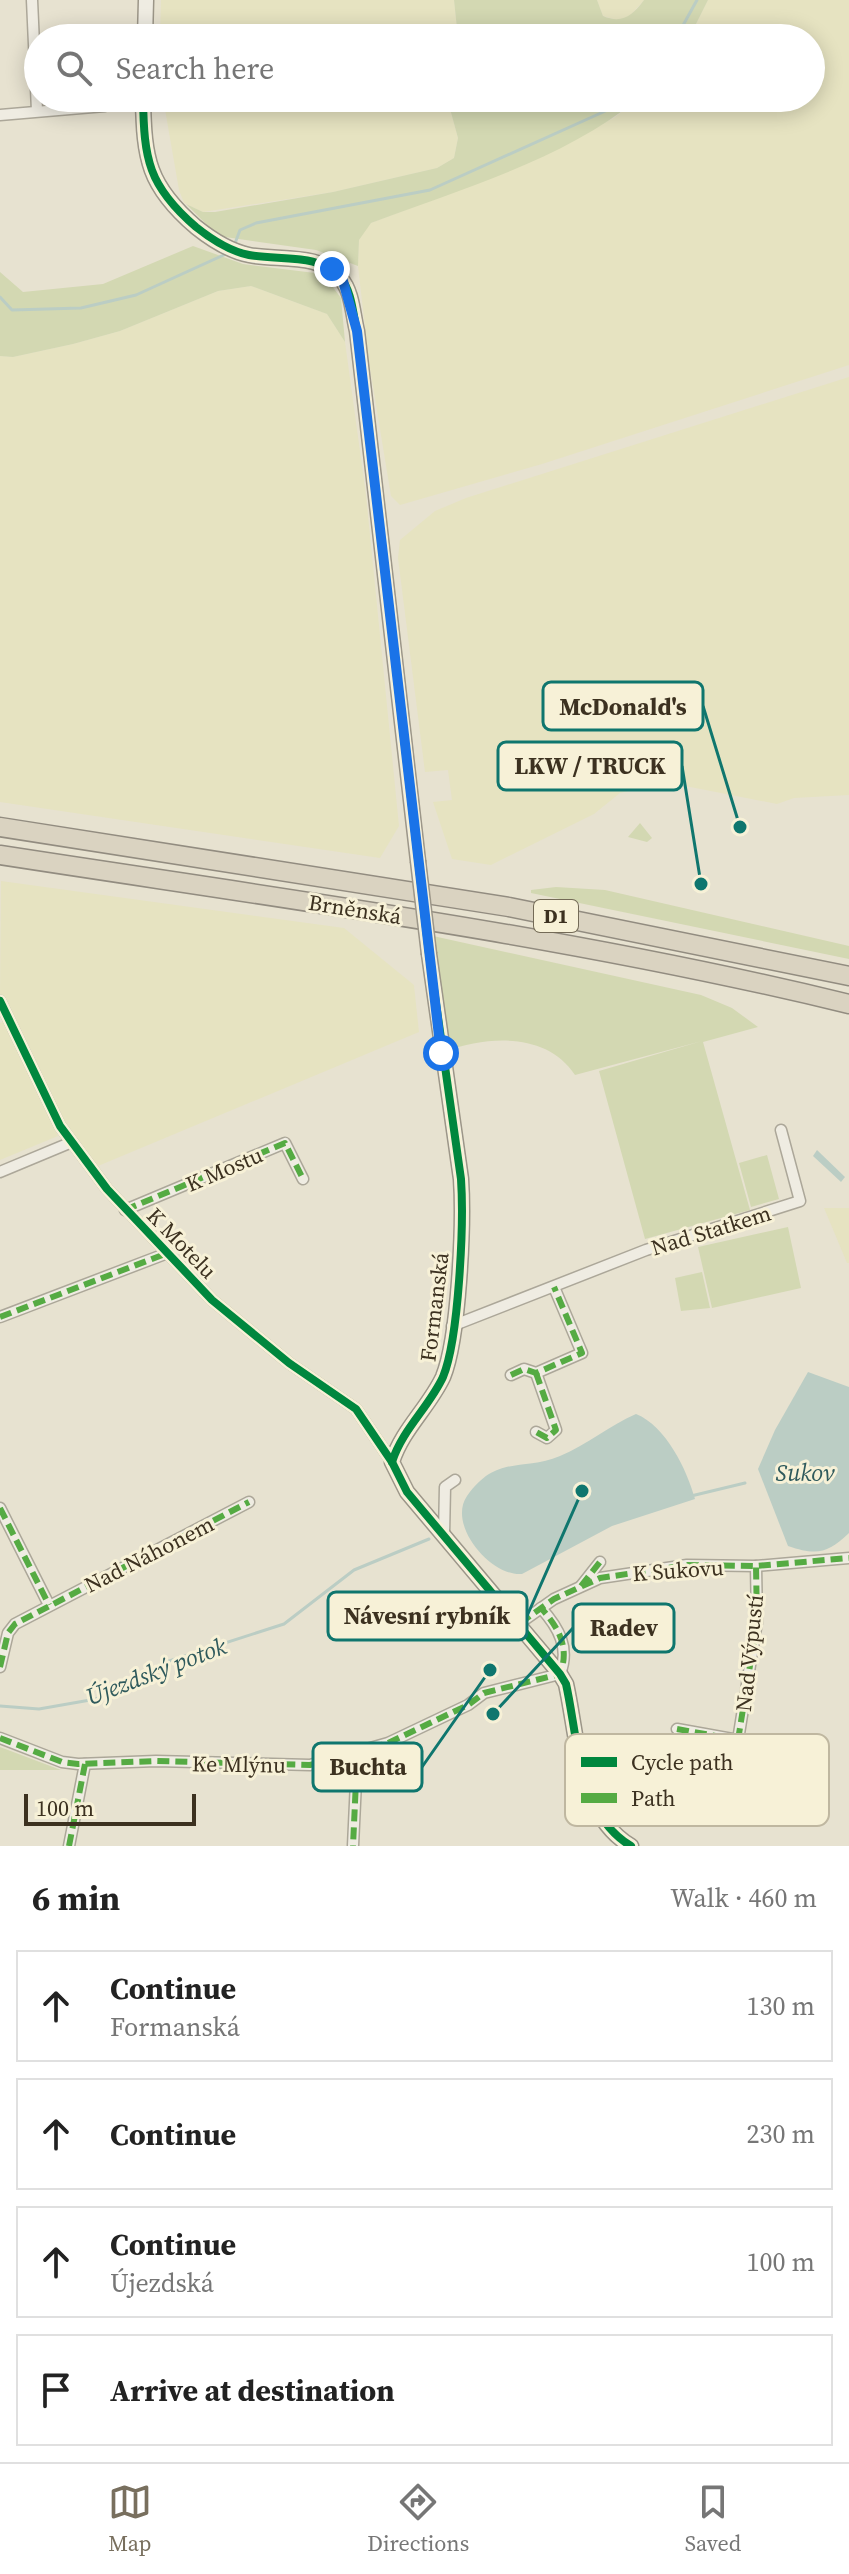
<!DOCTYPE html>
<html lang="en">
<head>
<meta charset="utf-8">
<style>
	:root { --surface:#fff; --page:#f2f2f2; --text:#222; --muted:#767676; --line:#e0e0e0; --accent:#786f5e }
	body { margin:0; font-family:"Source Serif 4",serif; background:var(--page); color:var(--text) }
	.scale { position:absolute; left:24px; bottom:20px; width:172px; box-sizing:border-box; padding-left:8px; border:4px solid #3c3120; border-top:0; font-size:22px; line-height:28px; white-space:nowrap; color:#3c3120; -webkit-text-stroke:6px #f7f1d7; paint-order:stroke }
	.stop { position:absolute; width:24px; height:24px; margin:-18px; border:6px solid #1a73e8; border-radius:50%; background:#fff }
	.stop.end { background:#1a73e8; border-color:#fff; box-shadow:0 2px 8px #0008 }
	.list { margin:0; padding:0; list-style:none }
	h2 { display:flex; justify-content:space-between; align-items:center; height:104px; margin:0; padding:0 32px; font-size:34px }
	h2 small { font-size:26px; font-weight:400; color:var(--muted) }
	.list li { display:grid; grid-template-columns:52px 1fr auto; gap:24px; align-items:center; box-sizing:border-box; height:112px; margin:0 16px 16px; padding:0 16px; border:2px solid var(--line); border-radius:0px }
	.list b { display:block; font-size:30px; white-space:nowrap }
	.list p { margin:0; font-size:26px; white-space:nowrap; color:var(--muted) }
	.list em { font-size:26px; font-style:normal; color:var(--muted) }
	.icon { flex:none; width:44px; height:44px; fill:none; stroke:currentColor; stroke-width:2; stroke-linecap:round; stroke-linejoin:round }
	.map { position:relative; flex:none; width:849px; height:1846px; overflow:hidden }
	.search { position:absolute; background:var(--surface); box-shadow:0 4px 20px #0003; left:24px; right:24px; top:24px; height:88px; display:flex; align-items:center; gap:20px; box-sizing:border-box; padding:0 28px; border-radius:44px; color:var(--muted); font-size:30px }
	.sheet { height:616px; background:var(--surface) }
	nav { display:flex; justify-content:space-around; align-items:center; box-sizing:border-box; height:112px; border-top:2px solid var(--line); background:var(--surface); font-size:22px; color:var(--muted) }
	nav a { display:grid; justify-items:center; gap:4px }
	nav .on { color:var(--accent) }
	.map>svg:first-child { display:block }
	.farmland { fill:#e6e3c1 }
	.green { fill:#d3d8b2 }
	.water { fill:#bbcdc4 }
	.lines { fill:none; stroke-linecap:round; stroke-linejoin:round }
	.stream { stroke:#bbcdc4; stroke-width:3 }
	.street-casing { stroke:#aca799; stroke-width:13 }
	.secondary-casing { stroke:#9c9688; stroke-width:17 }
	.highway-casing { stroke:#928c80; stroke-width:21 }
	.street { stroke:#efece2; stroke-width:10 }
	.secondary { stroke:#efece2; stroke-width:14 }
	.highway { stroke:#dad3c1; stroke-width:18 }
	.secondary-bridge-casing { stroke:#9c9688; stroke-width:17; stroke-linecap:butt }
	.secondary-bridge { stroke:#efece2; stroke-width:14 }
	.quiet { stroke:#55ab43; stroke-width:6; stroke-dasharray:12 6; stroke-linecap:butt }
	.cycleway-casing { stroke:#f7f1d7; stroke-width:13 }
	.cycleway { stroke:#00873e; stroke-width:8 }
	.route { stroke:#1a73e8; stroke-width:10 }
	.labels { text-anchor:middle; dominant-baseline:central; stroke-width:6; stroke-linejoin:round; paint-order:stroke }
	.shield { fill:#f7f1d7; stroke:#746b57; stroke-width:2 }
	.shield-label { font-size:20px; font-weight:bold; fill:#3c3120 }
	.street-label { font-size:22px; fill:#3c3120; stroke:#f7f1d7 }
	.water-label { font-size:24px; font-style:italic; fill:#2f5a5c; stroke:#f7f1d7 }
	.key { fill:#f7f1d7; stroke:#bfb7a0; stroke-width:2 }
	.key-label { font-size:22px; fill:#3c3120 }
	.leader { fill:none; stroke:#0f766e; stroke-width:3 }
	.callout-dot { fill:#0f766e; stroke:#f7f1d7; stroke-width:3 }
	.callout { fill:#f7f1d7; stroke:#0f766e; stroke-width:3 }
	.callout-label { font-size:24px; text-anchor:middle; font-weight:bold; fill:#3c3120 }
</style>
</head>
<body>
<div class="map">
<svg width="849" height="1846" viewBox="0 0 849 1846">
	<rect width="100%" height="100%" fill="#e7e2d0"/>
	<g class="farmland">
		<polygon points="161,0 454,0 458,38 414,38 416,33 410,30 407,38 160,38"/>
		<polygon points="597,0 644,0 628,18 620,21 603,16"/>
		<polygon points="708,0 849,0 849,365 542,464 400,505 391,496 369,362 358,266 359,240 363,229 371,223 490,178 614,118 639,98 811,98 811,38 689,38"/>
		<polygon points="163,98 447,98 458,138 454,158 437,168 333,192 203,212 184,203 179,190"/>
		<polygon points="251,286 327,314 345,342 366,495 399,826 380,858 0,802 0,356 13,357 73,344 120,331 218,291"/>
		<polygon points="849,377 849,795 794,798 777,804 665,782 620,793 594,814 491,865 452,859 433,802 452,800 448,770 425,772 398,558 400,540 435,511 466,498"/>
		<polygon points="1,881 344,928 414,985 419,1032 98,1166 67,1130 0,995"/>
		<polygon points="5,1021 58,1136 0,1160 0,1023"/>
		<polygon points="824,1208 849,1208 849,1263 847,1263"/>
	</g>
	<g class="green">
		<path d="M454,0H597L603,16C622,24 632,16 644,0H708L689,38H458Z"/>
		<path d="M447,98H639C564,160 461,189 371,223L359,240L358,266L316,250L218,236L186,204L203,212H215L333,192L437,168L454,158L458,138Z"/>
		<polygon points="193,246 243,264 323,274 341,298 345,342 327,314 251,286 218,291 120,331 73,344 13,357 0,356 0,272 23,292 103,284"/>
		<polygon points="640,823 652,838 647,842 628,837"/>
		<polygon points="556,887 605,890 849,946 849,959 531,893 531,890"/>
		<path d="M433,936L701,995L732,1008L758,1027L703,1042L750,1210L645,1239L599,1071L702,1041L575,1075C547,1032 488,1036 446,1051Z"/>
		<polygon points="767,1155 779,1199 751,1207 739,1163"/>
		<polygon points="788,1227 801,1288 712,1308 698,1247"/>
		<polygon points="702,1272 710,1308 681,1311 675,1278"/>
		<polygon points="0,1747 61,1770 0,1770"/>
	</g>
	<g class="water">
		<polygon points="817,1150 845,1177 841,1182 813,1156"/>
		<path d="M808,1372L849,1387V1533C828,1553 817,1556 788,1546L758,1469L775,1430Z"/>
		<path d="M636,1414C666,1426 687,1470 695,1499L612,1526L522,1574C491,1577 447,1525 467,1496C497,1454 522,1472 560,1456C587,1445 610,1425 636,1414Z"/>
	</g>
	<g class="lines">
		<g class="stream">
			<polyline points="676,38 697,0"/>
			<polyline points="234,246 240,230 256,223 430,190 612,108 625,98"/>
			<polyline points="0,297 12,310 81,308 136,295 226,254"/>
			<polyline points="691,1496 745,1483"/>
			<polyline points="0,1706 39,1709 96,1699 163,1663 284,1624 354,1570 429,1539"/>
		</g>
		<g class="street-casing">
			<g id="street">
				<polyline points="32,0 37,111"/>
				<polyline points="0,115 105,106"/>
				<polyline points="0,1001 60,1126 107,1189 212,1300 289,1363 356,1409 392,1462"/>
				<polyline points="0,1172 72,1142"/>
				<polyline points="125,1210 285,1143 303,1179"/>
				<polyline points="0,1317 165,1254"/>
				<polyline points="452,1326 646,1250 800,1201 781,1130"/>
				<polyline points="536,1373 556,1430 547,1438 536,1432"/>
				<polyline points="511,1375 524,1369 536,1373 582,1353 554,1287"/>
				<polyline points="0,1508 49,1605"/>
				<polyline points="444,1535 445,1487 455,1480"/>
				<polyline points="581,1586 600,1562"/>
				<polyline points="520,1623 554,1599 600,1578 687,1565 756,1566 849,1558"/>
				<polyline points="0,1667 8,1633 15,1624 249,1502"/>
				<polyline points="677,1729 766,1745"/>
				<path d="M0,1738L62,1762L78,1764L156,1761L310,1765L388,1743L468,1705L484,1693L560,1674C570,1648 559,1628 541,1608"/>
				<polyline points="738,1740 757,1622 756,1566"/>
				<polyline points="351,1756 356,1781 353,1846"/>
				<polyline points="69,1846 85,1764"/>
			</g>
		</g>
		<g class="secondary-casing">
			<g id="secondary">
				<polyline points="145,38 146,0"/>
				<path d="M143,98C144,159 148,186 196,227C211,239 229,251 249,255C279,261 320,252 341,279C352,291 353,315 357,331L418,861"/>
				<path d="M429,954L461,1179C464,1223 459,1338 443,1377C429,1407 402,1430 392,1462L407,1492L560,1674L566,1684C578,1737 578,1815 631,1846"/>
			</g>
		</g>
		<g class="highway-casing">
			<g id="highway">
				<polyline points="0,827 509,907 849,976"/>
				<path d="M0,855C284,899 570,936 849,1004"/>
			</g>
		</g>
		<use href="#street" class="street"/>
		<use href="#secondary" class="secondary"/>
		<use href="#highway" class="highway"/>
		<g class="secondary-bridge-casing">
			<polyline id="secondary-bridge" points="418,861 429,954"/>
		</g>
		<use href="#secondary-bridge" class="secondary-bridge"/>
		<g class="quiet">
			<polyline points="125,1210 285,1143 303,1179"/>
			<polyline points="0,1317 165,1254"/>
			<polyline points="536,1373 556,1430 547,1438 536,1432"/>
			<polyline points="511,1375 524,1369 536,1373 582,1353 554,1287"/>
			<polyline points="0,1508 49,1605"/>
			<polyline points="581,1586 600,1562"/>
			<polyline points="520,1623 554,1599 600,1578 687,1565 756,1566 849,1558"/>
			<polyline points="0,1667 8,1633 15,1624 249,1502"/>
			<polyline points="677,1729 766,1745"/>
			<path d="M0,1738L62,1762L78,1764L156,1761L310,1765L388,1743L468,1705L484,1693L560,1674C570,1648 559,1628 541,1608"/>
			<polyline points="738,1740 757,1622 756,1566"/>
			<polyline points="351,1756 356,1781 353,1846"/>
			<polyline points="69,1846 85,1764"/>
		</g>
		<g class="cycleway-casing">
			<g id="cycleway">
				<path d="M143,98C144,159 148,186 196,227C211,239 229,251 249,255C279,261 320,252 341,279C352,291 353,315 357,331L429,954L461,1179C464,1223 459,1338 443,1377C429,1407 402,1430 392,1462"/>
				<path d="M0,1001L60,1126L107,1189L212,1300L289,1363L356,1409L392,1462L407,1492L560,1674L566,1684C578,1737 578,1815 631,1846"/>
			</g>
		</g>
		<use href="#cycleway" class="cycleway"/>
	</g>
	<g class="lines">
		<polyline class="route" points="332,269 343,281 357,331 441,1053"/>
	</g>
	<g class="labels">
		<rect class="shield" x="534" y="900" width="44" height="32" rx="6"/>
		<g class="shield-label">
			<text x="556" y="916">D1</text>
		</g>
		<g class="street-label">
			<text transform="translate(355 909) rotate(9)">Brněnská</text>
			<text transform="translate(224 1169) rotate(-23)">K Mostu</text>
			<text transform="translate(711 1230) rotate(-17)">Nad Statkem</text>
			<text transform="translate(182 1243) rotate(46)">K Motelu</text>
			<text transform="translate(434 1307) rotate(-83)">Formanská</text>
			<text transform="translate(149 1554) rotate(-27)">Nad Náhonem</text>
			<text transform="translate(678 1570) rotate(-4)">K Sukovu</text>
			<text transform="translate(749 1653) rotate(-84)">Nad Výpustí</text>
			<text transform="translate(239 1764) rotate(1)">Ke Mlýnu</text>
		</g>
		<g class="water-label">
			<text x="805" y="1472">Sukov</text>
			<text transform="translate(156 1671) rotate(-21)">Újezdský potok</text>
		</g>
	</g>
	<rect x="565" y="1734" width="264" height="92" rx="12" class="key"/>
	<rect x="581" y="1757" width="36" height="10" fill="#00873e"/>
	<rect x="581" y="1793" width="36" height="10" fill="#55ab43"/>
	<g class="key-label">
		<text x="631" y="1770">Cycle path</text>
		<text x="631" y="1806">Path</text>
	</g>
	<path class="leader" d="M740 827L703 706M701 884L682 766M582 1491L527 1616M493 1714L573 1628M490 1670L422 1767"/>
	<g class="callout-dot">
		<circle cx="740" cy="827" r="8"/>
		<circle cx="701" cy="884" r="8"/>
		<circle cx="582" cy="1491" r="8"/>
		<circle cx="493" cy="1714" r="8"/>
		<circle cx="490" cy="1670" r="8"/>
	</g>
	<g class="callout">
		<rect x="543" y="682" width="160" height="48" rx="8"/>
		<rect x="498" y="742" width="184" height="48" rx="8"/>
		<rect x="328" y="1592" width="199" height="48" rx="8"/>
		<rect x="573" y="1604" width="101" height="48" rx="8"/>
		<rect x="313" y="1743" width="109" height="48" rx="8"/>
	</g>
	<g class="callout-label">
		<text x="623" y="715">McDonald's</text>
		<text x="590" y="774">LKW / TRUCK</text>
		<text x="427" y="1624">Návesní rybník</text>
		<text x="624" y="1636">Radev</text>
		<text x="368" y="1775">Buchta</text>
	</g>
</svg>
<div class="scale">100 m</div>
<div class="stop" style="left:441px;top:1053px"></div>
<div class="stop end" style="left:332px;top:269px"></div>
<div class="search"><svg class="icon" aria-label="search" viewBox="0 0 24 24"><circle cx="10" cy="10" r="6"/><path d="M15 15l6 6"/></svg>Search here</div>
</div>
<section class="sheet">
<h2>6 min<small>Walk · 460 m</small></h2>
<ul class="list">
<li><svg class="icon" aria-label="ahead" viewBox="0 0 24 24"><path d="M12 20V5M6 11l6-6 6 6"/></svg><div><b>Continue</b><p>Formanská</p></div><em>130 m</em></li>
<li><svg class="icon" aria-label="ahead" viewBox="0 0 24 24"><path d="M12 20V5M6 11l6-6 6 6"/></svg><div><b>Continue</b></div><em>230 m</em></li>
<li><svg class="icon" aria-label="ahead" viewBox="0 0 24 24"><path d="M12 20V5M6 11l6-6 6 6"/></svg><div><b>Continue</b><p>Újezdská</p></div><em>100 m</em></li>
<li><svg class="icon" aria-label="arrive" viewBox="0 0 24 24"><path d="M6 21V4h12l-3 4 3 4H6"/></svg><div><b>Arrive at destination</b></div></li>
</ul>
</section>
<nav>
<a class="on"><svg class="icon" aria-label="map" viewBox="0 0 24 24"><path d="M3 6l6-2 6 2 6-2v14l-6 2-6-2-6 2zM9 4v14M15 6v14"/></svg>Map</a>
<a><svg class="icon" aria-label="directions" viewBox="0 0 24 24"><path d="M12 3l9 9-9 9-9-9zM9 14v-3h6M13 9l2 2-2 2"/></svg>Directions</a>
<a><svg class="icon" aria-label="saved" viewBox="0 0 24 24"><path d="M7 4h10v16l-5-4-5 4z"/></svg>Saved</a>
</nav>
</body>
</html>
